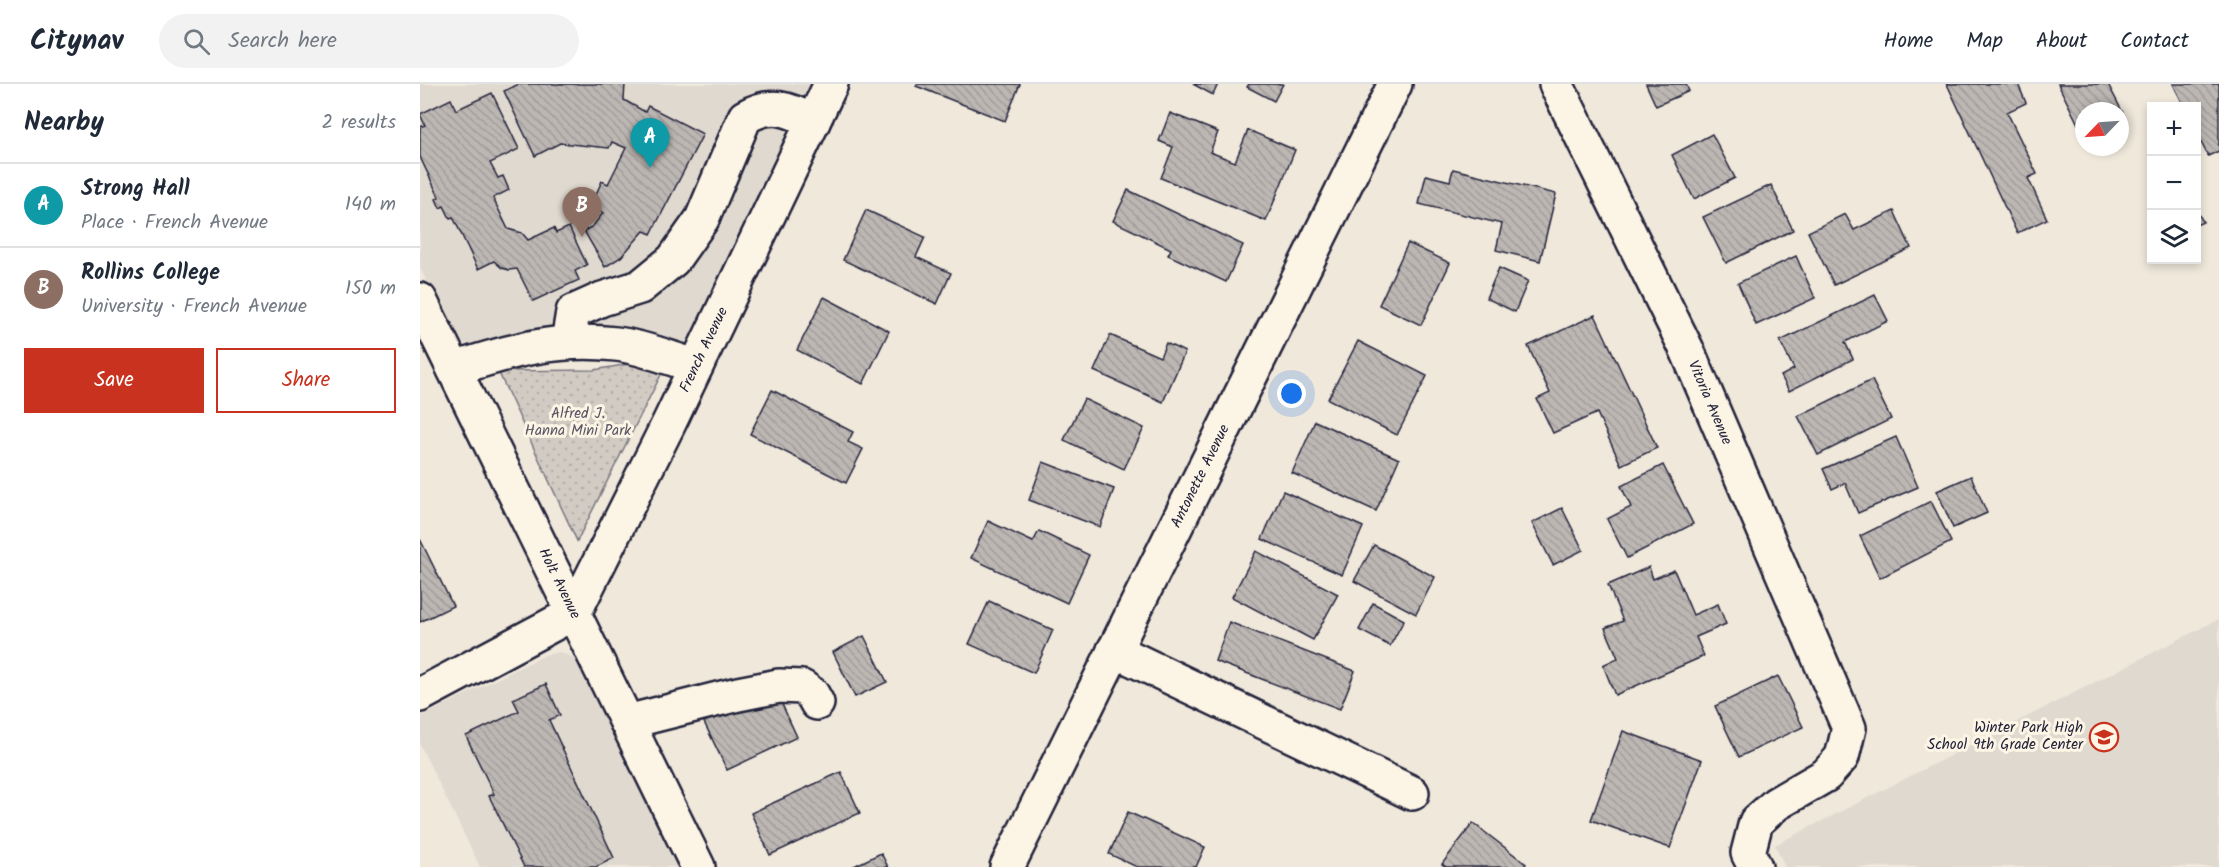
<!DOCTYPE html>
<html lang="en">
<head>
<meta charset="utf-8">
<style>
	:root { --surface:#fff; --page:#f2f2f3; --text:#1f2937; --muted:#747a83; --line:#e0e1e3; --accent:#c8321e }
	body { margin:0; font-family:Kalam,sans-serif; background:var(--page); color:var(--text) }
	.controls { position:absolute; right:18px; top:18px; display:grid; overflow:hidden; border-radius:0px; box-shadow:0 3px 9px #0003 }
	.controls button { width:54px; height:54px; display:grid; place-items:center; padding:0; border:0; border-bottom:2px solid var(--line); background:var(--surface); color:var(--text); font:30px sans-serif }
	.compass { position:absolute; left:1655px; top:18px; width:54px; height:54px; border-radius:50%; background:var(--surface); box-shadow:0 3px 9px #0003; rotate:245deg }
	.you { position:absolute; left:872px; top:310px; width:21px; height:21px; margin:-15px; border:4px solid #fff; border-radius:50%; background:#1a73e8; box-shadow:0 0 0 9px #1a73e833 }
	.badge { display:grid; place-items:center; width:39px; height:39px; border-radius:50%; background:var(--accent); color:#fff; font-size:20px; font-weight:700 }
	.pin { position:absolute; translate:-50% -50px; filter:drop-shadow(0 2px 3px #0008) }
	.pin::after { content:''; position:absolute; top:32px; width:21px; height:18px; background:inherit; clip-path:polygon(0 0,100% 0,50% 100%) }
	.list { margin:0; padding:0; list-style:none }
	h2 { display:flex; justify-content:space-between; align-items:center; height:78px; margin:0; padding:0 24px; font-size:26px }
	h2 small { font-size:20px; font-weight:400; color:var(--muted) }
	.list li { display:grid; grid-template-columns:39px 1fr auto; gap:18px; align-items:center; box-sizing:border-box; height:84px; padding:0 24px; border-top:2px solid var(--line) }
	.list b { display:block; font-size:22px; white-space:nowrap }
	.list p { margin:0; font-size:20px; white-space:nowrap; color:var(--muted) }
	.list em { font-size:20px; font-style:normal; color:var(--muted) }
	.actions { display:flex; gap:12px; padding:18px 24px }
	.actions a { flex:1; padding:14px 0; border:2px solid var(--accent); border-radius:0px; text-align:center; font-size:21px; color:var(--accent) }
	.actions .main { background:var(--accent); color:#fff }
	.icon { flex:none; width:33px; height:33px; fill:none; stroke:currentColor; stroke-width:2; stroke-linecap:round; stroke-linejoin:round }
	.map { position:relative; flex:none; width:1799px; height:783px; overflow:hidden }
	header { display:flex; align-items:center; gap:36px; box-sizing:border-box; height:84px; padding:0 30px; background:var(--surface); border-bottom:2px solid var(--line) }
	header strong { font-size:28px }
	nav { display:flex; gap:33px; margin-inline-start:auto; font-size:21px }
	.search { width:420px; height:54px; background:var(--page); display:flex; align-items:center; gap:15px; box-sizing:border-box; padding:0 21px; border-radius:33px; color:var(--muted); font-size:22px }
	main { display:flex }
	aside { flex:1; background:var(--surface) }
	.map>svg:first-child { display:block }
	.built { fill:#e0d9cf }
	.park { fill:url(#park-dots); stroke:#7a767f; stroke-width:1.5 }
	.building { fill:url(#building-back-hatch); stroke:#22223b; stroke-width:1.5 }
	.lines { fill:none; stroke-linecap:round; stroke-linejoin:round }
	.minor-casing { stroke:#22223b; stroke-width:38 }
	.minor { stroke:#fcf5e5; stroke-width:33 }
	.labels { text-anchor:middle; dominant-baseline:central; stroke-width:6; stroke-linejoin:round; paint-order:stroke }
	.street-label { font-size:15px; fill:#22223b; stroke:#fcf5e5 }
	.park-label { font-size:15px; fill:#575564; stroke:#fcf5e5 }
	.poi-label { font-size:15px; fill:#22223b; stroke:#fcf5e5; text-anchor:end }
</style>
</head>
<body>
<header>
<strong>Citynav</strong>
<div class="search"><svg class="icon" aria-label="search" viewBox="0 0 24 24"><circle cx="10" cy="10" r="6"/><path d="M15 15l6 6"/></svg>Search here</div>
<nav><a>Home</a><a>Map</a><a>About</a><a>Contact</a></nav>
</header>
<main>
<aside>
<h2>Nearby<small>2 results</small></h2>
<ul class="list">
<li><span class="badge" style="background:#0f9aa8">A</span><div><b>Strong Hall</b><p>Place · French Avenue</p></div><em>140 m</em></li>
<li><span class="badge" style="background:#8d6e63">B</span><div><b>Rollins College</b><p>University · French Avenue</p></div><em>150 m</em></li>
</ul>
<div class="actions"><a class="main">Save</a><a>Share</a></div>
</aside>
<div class="map">
<svg width="1799" height="783" viewBox="0 0 1799 783">
	<defs>
		<pattern id="park-dots" width="8" height="8" patternUnits="userSpaceOnUse" patternTransform="scale(1.5)"><rect width="8" height="8" fill="#d1cbc3"/><path d="M2 2h.1M6 6h.1" fill="none" stroke="#b3aea8" stroke-width="1.8" stroke-linecap="round"/></pattern>
		<pattern id="building-back-hatch" width="6" height="6" patternUnits="userSpaceOnUse" patternTransform="scale(1.5)"><rect width="6" height="6" fill="#bcb7b3"/><path d="M-1 5l2 2M0 0l6 6M5-1l2 2" fill="none" stroke="#a19d9b"/></pattern>
	</defs>
	<rect width="100%" height="100%" fill="#efe8db"/>
	<filter id="ink" filterUnits="userSpaceOnUse"><feTurbulence type="fractalNoise" baseFrequency=".0167" numOctaves="2"/><feDisplacementMap in="SourceGraphic" scale="12" xChannelSelector="R" yChannelSelector="G"/><feConvolveMatrix kernelMatrix="1 2 1 2 8 2 1 2 1" color-interpolation-filters="sRGB"/></filter>
	<g filter="url(#ink)">
		<g class="built">
			<polygon points="0,0 400,0 271,258 257,263 59,266 44,260 30,246 0,184"/>
			<polygon points="1799,535 1799,783 1365,783 1355,761"/>
			<polygon points="139,568 152,573 162,585 258,783 60,783 0,661 0,633 125,571"/>
		</g>
		<polygon class="park" points="250,273 157,457 78,287 174,286"/>
		<g class="building">
			<polygon points="99,0 205,0 204,16 225,28 228,22 283,50 231,150 224,147 201,173 185,183 164,147 173,142 183,129 170,123 182,97 188,100 206,64 192,58 189,64 140,59 115,72 84,7"/>
			<polygon points="497,0 600,0 585,37 496,2"/>
			<polygon points="773,0 798,0 793,11"/>
			<polygon points="829,0 863,0 854,17 827,3"/>
			<polygon points="1226,0 1266,0 1269,7 1236,22"/>
			<polygon points="1527,0 1598,0 1606,19 1587,28 1617,90 1608,94 1627,135 1597,149"/>
			<polygon points="1638,0 1688,0 1707,37 1700,40 1700,27 1664,27 1664,52"/>
			<polygon points="1753,0 1799,0 1799,67 1788,72 1776,48 1776,22 1764,22"/>
			<polygon points="72,9 99,65 70,79 78,94 83,92 89,106 73,114 88,145 102,149 108,156 134,144 136,149 149,143 167,181 155,187 159,196 113,217 97,185 89,186 82,184 74,177 58,185 33,133 30,134 24,122 20,124 16,115 19,113 0,73 0,43 5,41 0,30 31,15 36,26"/>
			<polygon points="750,29 798,48 790,68 815,78 828,46 875,66 846,137 741,94 753,63 739,57"/>
			<polygon points="1292,50 1315,94 1274,115 1252,71"/>
			<polygon points="1033,85 1136,110 1120,177 1076,166 1082,140 999,120 1006,91 1030,97"/>
			<polygon points="1351,101 1373,146 1306,179 1283,133"/>
			<polygon points="708,106 823,161 806,198 748,171 751,165 693,137"/>
			<polygon points="1776,125 1783,138 1776,141"/>
			<polygon points="446,126 505,153 496,173 531,189 517,220 423,176"/>
			<polygon points="1474,127 1491,164 1414,201 1388,148 1425,130 1434,146"/>
			<polygon points="988,159 1030,179 1001,241 959,221"/>
			<polygon points="1376,172 1395,214 1336,241 1318,199"/>
			<polygon points="1079,184 1108,197 1095,228 1066,214"/>
			<polygon points="1455,211 1468,237 1425,258 1433,275 1369,307 1361,292 1374,285 1360,257"/>
			<polygon points="404,213 469,247 443,300 377,266"/>
			<polygon points="1175,231 1237,364 1201,381 1177,329 1133,349 1117,315 1130,309 1108,262"/>
			<polygon points="690,251 740,273 746,259 765,268 743,318 674,287"/>
			<polygon points="938,257 1007,292 977,351 908,315"/>
			<polygon points="1452,296 1471,335 1398,371 1378,332"/>
			<polygon points="352,306 433,348 428,358 443,365 426,399 330,350"/>
			<polygon points="664,315 724,344 704,385 644,356"/>
			<polygon points="895,337 979,375 956,427 872,389"/>
			<polygon points="1476,353 1498,403 1438,429 1425,399 1412,405 1403,385"/>
			<polygon points="623,378 694,405 680,443 609,416"/>
			<polygon points="1243,381 1273,440 1207,474 1187,435 1211,423 1201,402"/>
			<polygon points="1551,392 1567,429 1533,444 1517,407"/>
			<polygon points="863,407 943,443 922,491 842,455"/>
			<polygon points="1511,417 1531,458 1460,494 1440,452"/>
			<polygon points="1142,424 1163,466 1133,481 1112,439"/>
			<polygon points="568,437 613,458 619,447 669,471 647,519 551,474"/>
			<polygon points="0,455 33,522 0,538"/>
			<polygon points="954,461 1015,493 996,530 934,497"/>
			<polygon points="836,467 918,510 893,556 812,513"/>
			<polygon points="1229,483 1233,495 1254,486 1273,531 1298,520 1306,540 1276,553 1284,572 1195,611 1183,581 1198,574 1185,544 1203,537 1188,501"/>
			<polygon points="569,517 633,546 614,589 549,560"/>
			<polygon points="953,519 984,536 970,562 939,546"/>
			<polygon points="809,538 935,587 920,625 795,577"/>
			<polygon points="444,552 467,598 435,613 413,568"/>
			<polygon points="1358,592 1383,643 1319,673 1295,622"/>
			<polygon points="126,600 140,631 129,636 194,774 176,783 104,783 69,712 74,710 46,652 99,627 93,615"/>
			<polygon points="355,605 377,653 307,686 284,638"/>
			<polygon points="1203,647 1282,676 1250,764 1171,736"/>
			<polygon points="421,688 440,729 350,771 331,729"/>
			<polygon points="708,728 785,763 776,783 717,783 689,770"/>
			<polygon points="1053,739 1106,780 1104,783 1026,783 1022,780"/>
			<polygon points="461,769 468,783 432,783"/>
		</g>
		<g class="lines">
			<g class="minor-casing">
				<g id="minor">
					<path id="s1" d="M1136,0L1267,266L1429,644L1422,673L1406,691L1356,720L1336,738L1328,769L1335,783"/>
					<path id="s2" d="M0,216L278,783"/>
					<path d="M148,258L153,228L182,215L220,203L253,176L282,135L325,33C351,18 368,24 393,38"/>
					<path d="M34,285C90,267 137,253 196,260C223,263 251,275 276,282"/>
					<polyline points="694,566 992,709"/>
					<path id="s3" d="M0,611L154,529L250,337L411,0"/>
					<polyline points="207,638 318,610 359,602 382,603 392,610 397,619"/>
					<path id="s4" d="M587,783L975,0"/>
				</g>
			</g>
			<use href="#minor" class="minor"/>
		</g>
	</g>
	<defs>
		<g id="school-ring" transform="scale(1.5)"><circle r="9.5" fill="#fcf5e5" stroke="#c8321e" stroke-width="1.5"/><path d="M0-5L7-2L0 1L-7-2ZM-4 1L0 2.5L4 1V4Q0 6-4 4Z" fill="#c8321e"/></g>
	</defs>
	<g fill-rule="evenodd">
		<use href="#school-ring" x="1684" y="653"/>
	</g>
	<g class="labels">
		<g class="street-label">
			<text stroke="none"><textPath href="#s3" startOffset="468">French Avenue</textPath></text>
			<text stroke="none"><textPath href="#s1" startOffset="354">Vitoria Avenue</textPath></text>
			<text stroke="none"><textPath href="#s4" startOffset="436">Antonette Avenue</textPath></text>
			<text stroke="none"><textPath href="#s2" startOffset="316">Holt Avenue</textPath></text>
		</g>
		<g class="park-label">
			<text x="158" y="330">Alfred J.<tspan x="158" dy="17">Hanna Mini Park</tspan></text>
		</g>
		<g class="poi-label">
			<text x="1663" y="644">Winter Park High<tspan x="1663" dy="17">School 9th Grade Center</tspan></text>
		</g>
	</g>
</svg>
<div class="controls">
<button>+</button>
<button>−</button>
<button><svg class="icon" aria-label="layers" viewBox="0 0 24 24"><path d="M12 4l9 5-9 5-9-5zM3 14l9 5 9-5"/></svg></button>
</div>
<svg class="compass" viewBox="-18 -18 36 36"><path d="M0-13l5 13h-10z" fill="#e53935"/><path d="M0 13l5-13h-10z" fill="#747a83"/></svg>
<div class="you"></div>
<div class="pin badge" style="left:230px;top:84px;background:#0f9aa8">A</div>
<div class="pin badge" style="left:162px;top:153px;background:#8d6e63">B</div>
</div>
</main>
</body>
</html>
